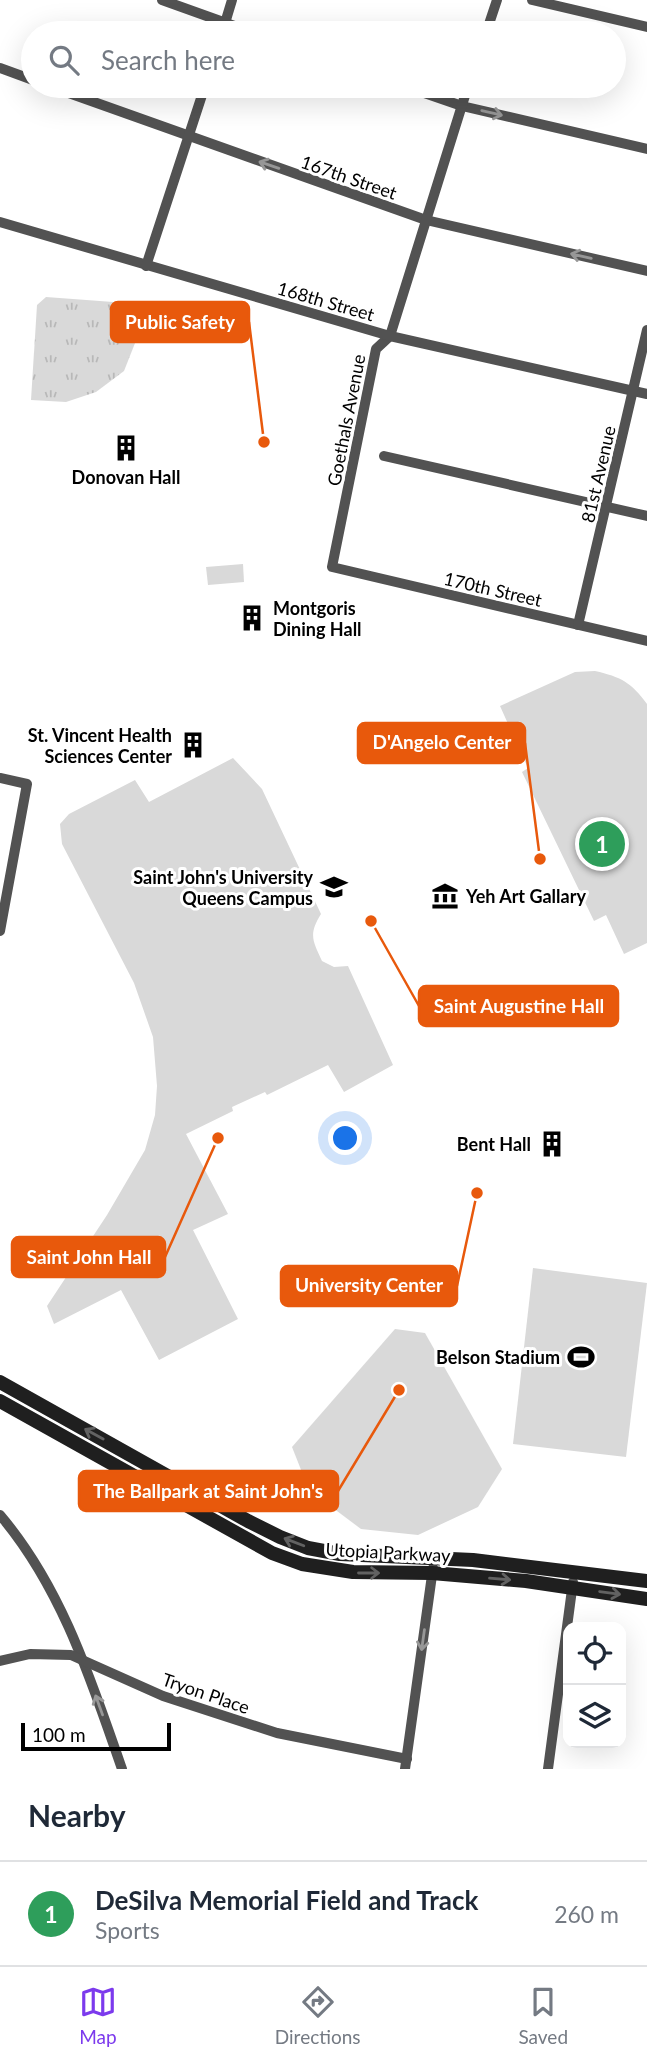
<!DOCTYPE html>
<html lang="en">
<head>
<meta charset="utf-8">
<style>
	:root { --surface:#fff; --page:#f2f2f3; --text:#1f2937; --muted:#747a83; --line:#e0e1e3; --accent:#7c3aed }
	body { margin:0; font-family:Lato,sans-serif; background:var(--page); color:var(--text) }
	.controls { position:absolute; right:21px; bottom:21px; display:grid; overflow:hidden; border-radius:14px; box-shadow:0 7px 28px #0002 }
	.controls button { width:63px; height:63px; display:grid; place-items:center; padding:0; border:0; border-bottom:2px solid var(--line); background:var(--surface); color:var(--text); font:35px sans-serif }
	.scale { position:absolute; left:21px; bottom:18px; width:150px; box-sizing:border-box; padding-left:7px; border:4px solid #000; border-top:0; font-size:19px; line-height:24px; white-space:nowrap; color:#000; -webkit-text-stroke:5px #fff; paint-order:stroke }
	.you { position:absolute; left:346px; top:1139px; width:24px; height:24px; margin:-18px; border:5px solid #fff; border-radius:50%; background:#1a73e8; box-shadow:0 0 0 10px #1a73e833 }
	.badge { display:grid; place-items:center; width:46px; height:46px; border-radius:50%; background:var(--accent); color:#fff; font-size:23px; font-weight:700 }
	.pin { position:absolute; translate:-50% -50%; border:4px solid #fff; box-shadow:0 2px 7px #0006 }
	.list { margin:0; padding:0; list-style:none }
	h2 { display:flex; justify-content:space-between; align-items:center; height:91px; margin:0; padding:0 28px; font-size:30px }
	h2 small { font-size:23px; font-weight:400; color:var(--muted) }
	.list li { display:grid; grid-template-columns:46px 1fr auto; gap:21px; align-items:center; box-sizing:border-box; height:105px; padding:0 28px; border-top:2px solid var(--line) }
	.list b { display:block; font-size:26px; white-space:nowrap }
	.list p { margin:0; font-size:23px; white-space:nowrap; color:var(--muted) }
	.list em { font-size:23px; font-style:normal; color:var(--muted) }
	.icon { flex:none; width:38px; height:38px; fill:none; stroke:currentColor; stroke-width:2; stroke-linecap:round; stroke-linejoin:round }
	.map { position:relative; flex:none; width:647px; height:1769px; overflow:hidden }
	.search { position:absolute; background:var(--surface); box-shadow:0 7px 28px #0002; left:21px; right:21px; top:21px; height:77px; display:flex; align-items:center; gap:18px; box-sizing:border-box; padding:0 24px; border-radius:38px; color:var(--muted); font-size:26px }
	.sheet { height:196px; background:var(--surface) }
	nav { display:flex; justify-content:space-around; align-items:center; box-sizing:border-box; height:98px; border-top:2px solid var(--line); background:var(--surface); font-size:19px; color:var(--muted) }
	nav a { display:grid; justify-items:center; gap:4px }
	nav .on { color:var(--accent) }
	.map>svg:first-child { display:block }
	.green { fill:#d9d9d9 }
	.park { fill:url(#park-tufts) }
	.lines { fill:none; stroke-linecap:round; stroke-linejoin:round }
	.minor { stroke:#525252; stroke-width:10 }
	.secondary { stroke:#1f1f1f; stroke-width:14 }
	.oneway { stroke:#979797 }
	.oneway2 { stroke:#626262 }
	.labels { text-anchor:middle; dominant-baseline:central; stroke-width:6; stroke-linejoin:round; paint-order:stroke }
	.street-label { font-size:18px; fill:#000; stroke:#fff }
	.poi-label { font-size:18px; font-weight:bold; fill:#000; stroke:#fff; text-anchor:end }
	.leader { fill:none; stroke:#e8590c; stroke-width:2.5 }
	.callout-dot { fill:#e8590c; stroke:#fff; stroke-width:2.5 }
	.callout { fill:#e8590c; stroke:#e8590c; stroke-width:2.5 }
	.callout-label { font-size:19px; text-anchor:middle; font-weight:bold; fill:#fff }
</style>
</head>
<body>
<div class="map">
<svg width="647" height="1769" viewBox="0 0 647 1769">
	<defs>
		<pattern id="park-tufts" width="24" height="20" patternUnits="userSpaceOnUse" patternTransform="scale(1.75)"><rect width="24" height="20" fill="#d9d9d9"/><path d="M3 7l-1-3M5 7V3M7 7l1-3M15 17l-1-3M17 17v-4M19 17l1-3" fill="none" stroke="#b8b8b8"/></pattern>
	</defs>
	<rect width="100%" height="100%" fill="#fff"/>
	<g class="green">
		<polygon points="243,564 244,582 208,585 206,567"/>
		<path d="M595,671C621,677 631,682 647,704V943L624,954L606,915L594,921L522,772L528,768L500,706L575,672Z"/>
		<path d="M233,758L262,789L321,914C308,935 313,941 322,961L334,967L348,966L393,1065L344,1092L328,1065L267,1095L265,1092L232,1107L233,1111L186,1134L228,1214L193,1230L238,1319L159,1360L121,1290L54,1324L47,1306L107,1215L145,1150L155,1115L157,1086L153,1037L134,983L62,844L60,824L69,814L135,780L149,802Z"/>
		<polygon points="533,1268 647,1283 626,1457 513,1444"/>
		<polygon points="395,1329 425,1333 502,1469 478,1507 418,1535 361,1529 309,1490 292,1447"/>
	</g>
	<polygon class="park" points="46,297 140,304 139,333 124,371 96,392 66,402 31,400 37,305"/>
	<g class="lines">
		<g class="minor">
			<polyline points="162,0 254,33"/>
			<polyline points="532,0 647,27"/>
			<polyline points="222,33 232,0"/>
			<polyline points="486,33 497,0"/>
			<polyline points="0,68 33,80"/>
			<polyline points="49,86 426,220 647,271"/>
			<polyline points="404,86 462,106 647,149"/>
			<polyline points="468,86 390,336 376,349 332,567 647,641"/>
			<polyline points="0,222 390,336 647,394"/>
			<polyline points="146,266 205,86"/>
			<polyline points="384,456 647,516"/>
			<polyline points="578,625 647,330"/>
			<polyline points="0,778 27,784 0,931"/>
			<path d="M0,1515C62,1588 91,1680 122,1769"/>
			<polyline points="0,1661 30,1654 71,1655 163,1696 277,1733 407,1759"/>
			<polyline points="405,1769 433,1568"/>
			<polyline points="548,1769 573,1582"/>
		</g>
		<g class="secondary">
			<polyline points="0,1382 248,1521 280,1537 308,1548 340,1554 473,1560 647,1581"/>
			<polyline points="0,1401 272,1553 302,1564 353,1572 432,1573 526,1581 647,1599"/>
		</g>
	</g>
	<defs><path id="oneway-shaft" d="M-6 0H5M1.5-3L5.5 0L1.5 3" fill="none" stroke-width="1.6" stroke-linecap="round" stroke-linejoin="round" transform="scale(1.75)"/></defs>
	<g class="oneway">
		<use href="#oneway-shaft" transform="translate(492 113) rotate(13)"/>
		<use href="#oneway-shaft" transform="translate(269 165) rotate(-161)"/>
		<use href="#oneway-shaft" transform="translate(581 256) rotate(-167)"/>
		<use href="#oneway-shaft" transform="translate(423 1640) rotate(98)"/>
		<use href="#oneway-shaft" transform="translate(99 1705) rotate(-110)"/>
	</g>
	<g class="oneway2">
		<use href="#oneway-shaft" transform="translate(94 1434) rotate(-151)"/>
		<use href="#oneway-shaft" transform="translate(294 1542) rotate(-159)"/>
		<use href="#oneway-shaft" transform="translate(369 1573)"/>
		<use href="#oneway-shaft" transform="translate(500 1579) rotate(5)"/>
		<use href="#oneway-shaft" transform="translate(610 1593) rotate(8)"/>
	</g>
	<defs>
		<g id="building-bare" transform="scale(2.1)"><path d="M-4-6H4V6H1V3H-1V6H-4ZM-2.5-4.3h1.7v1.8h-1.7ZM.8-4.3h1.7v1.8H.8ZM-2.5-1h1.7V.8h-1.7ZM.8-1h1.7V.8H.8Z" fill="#000" stroke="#fff" stroke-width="2.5" paint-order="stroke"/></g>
		<g id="university-bare" transform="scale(2.1)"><path d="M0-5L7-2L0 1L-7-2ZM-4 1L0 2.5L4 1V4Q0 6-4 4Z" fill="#000" stroke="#fff" stroke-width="2.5" paint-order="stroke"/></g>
		<g id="museum-bare" transform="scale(2.1)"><path d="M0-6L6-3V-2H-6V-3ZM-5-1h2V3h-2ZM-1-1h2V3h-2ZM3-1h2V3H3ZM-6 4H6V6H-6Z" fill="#000" stroke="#fff" stroke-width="2.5" paint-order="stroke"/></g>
		<g id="stadium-bare" transform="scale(2.1)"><path d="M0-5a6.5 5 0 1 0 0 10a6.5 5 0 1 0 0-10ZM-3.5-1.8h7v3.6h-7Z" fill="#000" stroke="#fff" stroke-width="2.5" paint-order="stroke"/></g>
	</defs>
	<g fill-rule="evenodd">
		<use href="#building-bare" x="126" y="448"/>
		<use href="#building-bare" x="252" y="618"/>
		<use href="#building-bare" x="193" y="745"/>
		<use href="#university-bare" x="334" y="887"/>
		<use href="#museum-bare" x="445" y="896"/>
		<use href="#building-bare" x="552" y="1144"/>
		<use href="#stadium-bare" x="581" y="1357"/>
	</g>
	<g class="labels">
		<g class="street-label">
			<text transform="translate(349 177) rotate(19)">167th Street</text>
			<text transform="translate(326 301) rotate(16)">168th Street</text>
			<text transform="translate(346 420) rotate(-79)">Goethals Avenue</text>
			<text transform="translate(598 474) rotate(-77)">81st Avenue</text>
			<text transform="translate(493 589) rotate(13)">170th Street</text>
			<text transform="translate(388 1552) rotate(3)">Utopia Parkway</text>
			<text transform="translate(206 1693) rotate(19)">Tryon Place</text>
		</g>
		<g class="poi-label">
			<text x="126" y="477" text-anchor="middle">Donovan Hall</text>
			<text x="273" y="608" text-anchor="start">Montgoris<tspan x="273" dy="21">Dining Hall</tspan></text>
			<text x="172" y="735">St. Vincent Health<tspan x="172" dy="21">Sciences Center</tspan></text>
			<text x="313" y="877">Saint John's University<tspan x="313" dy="21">Queens Campus</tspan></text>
			<text x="466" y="896" text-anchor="start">Yeh Art Gallary</text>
			<text x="531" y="1144">Bent Hall</text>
			<text x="560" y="1357">Belson Stadium</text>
		</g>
	</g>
	<path class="leader" d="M264 442L249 322M540 859L525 743M371 921L419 1006M218 1138L165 1257M477 1193L457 1286M399 1390L338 1491"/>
	<g class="callout-dot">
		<circle cx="264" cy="442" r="7"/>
		<circle cx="540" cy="859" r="7"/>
		<circle cx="371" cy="921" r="7"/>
		<circle cx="218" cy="1138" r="7"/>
		<circle cx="477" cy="1193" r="7"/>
		<circle cx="399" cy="1390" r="7"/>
	</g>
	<g class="callout">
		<rect x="111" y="302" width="138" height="40" rx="7"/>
		<rect x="358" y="723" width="167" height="40" rx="7"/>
		<rect x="419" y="986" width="199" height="40" rx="7"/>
		<rect x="12" y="1237" width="153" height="40" rx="7"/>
		<rect x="281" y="1266" width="176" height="40" rx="7"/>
		<rect x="79" y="1471" width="259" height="40" rx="7"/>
	</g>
	<g class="callout-label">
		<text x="180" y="329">Public Safety</text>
		<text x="442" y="749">D'Angelo Center</text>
		<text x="519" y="1013">Saint Augustine Hall</text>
		<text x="89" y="1264">Saint John Hall</text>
		<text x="369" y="1292">University Center</text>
		<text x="208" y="1498">The Ballpark at Saint John's</text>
	</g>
</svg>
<div class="controls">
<button><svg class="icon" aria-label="locate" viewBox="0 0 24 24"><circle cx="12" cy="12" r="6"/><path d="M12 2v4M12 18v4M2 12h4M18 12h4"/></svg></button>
<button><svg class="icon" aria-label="layers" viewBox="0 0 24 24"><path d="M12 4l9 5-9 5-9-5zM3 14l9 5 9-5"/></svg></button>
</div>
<div class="scale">100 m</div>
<div class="you"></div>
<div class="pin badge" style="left:602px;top:844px;background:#2e9e5b">1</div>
<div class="search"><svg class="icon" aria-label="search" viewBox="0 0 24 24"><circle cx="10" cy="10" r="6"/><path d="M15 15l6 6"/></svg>Search here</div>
</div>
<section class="sheet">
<h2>Nearby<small></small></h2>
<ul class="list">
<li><span class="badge" style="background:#2e9e5b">1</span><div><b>DeSilva Memorial Field and Track</b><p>Sports</p></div><em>260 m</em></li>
</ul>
</section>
<nav>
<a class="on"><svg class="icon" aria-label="map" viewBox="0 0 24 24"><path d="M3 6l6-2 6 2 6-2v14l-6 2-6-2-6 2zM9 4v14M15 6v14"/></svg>Map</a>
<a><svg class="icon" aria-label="directions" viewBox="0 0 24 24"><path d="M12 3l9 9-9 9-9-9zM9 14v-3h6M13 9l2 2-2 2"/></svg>Directions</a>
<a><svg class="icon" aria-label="saved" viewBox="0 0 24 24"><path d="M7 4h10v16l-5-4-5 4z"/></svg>Saved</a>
</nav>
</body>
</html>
